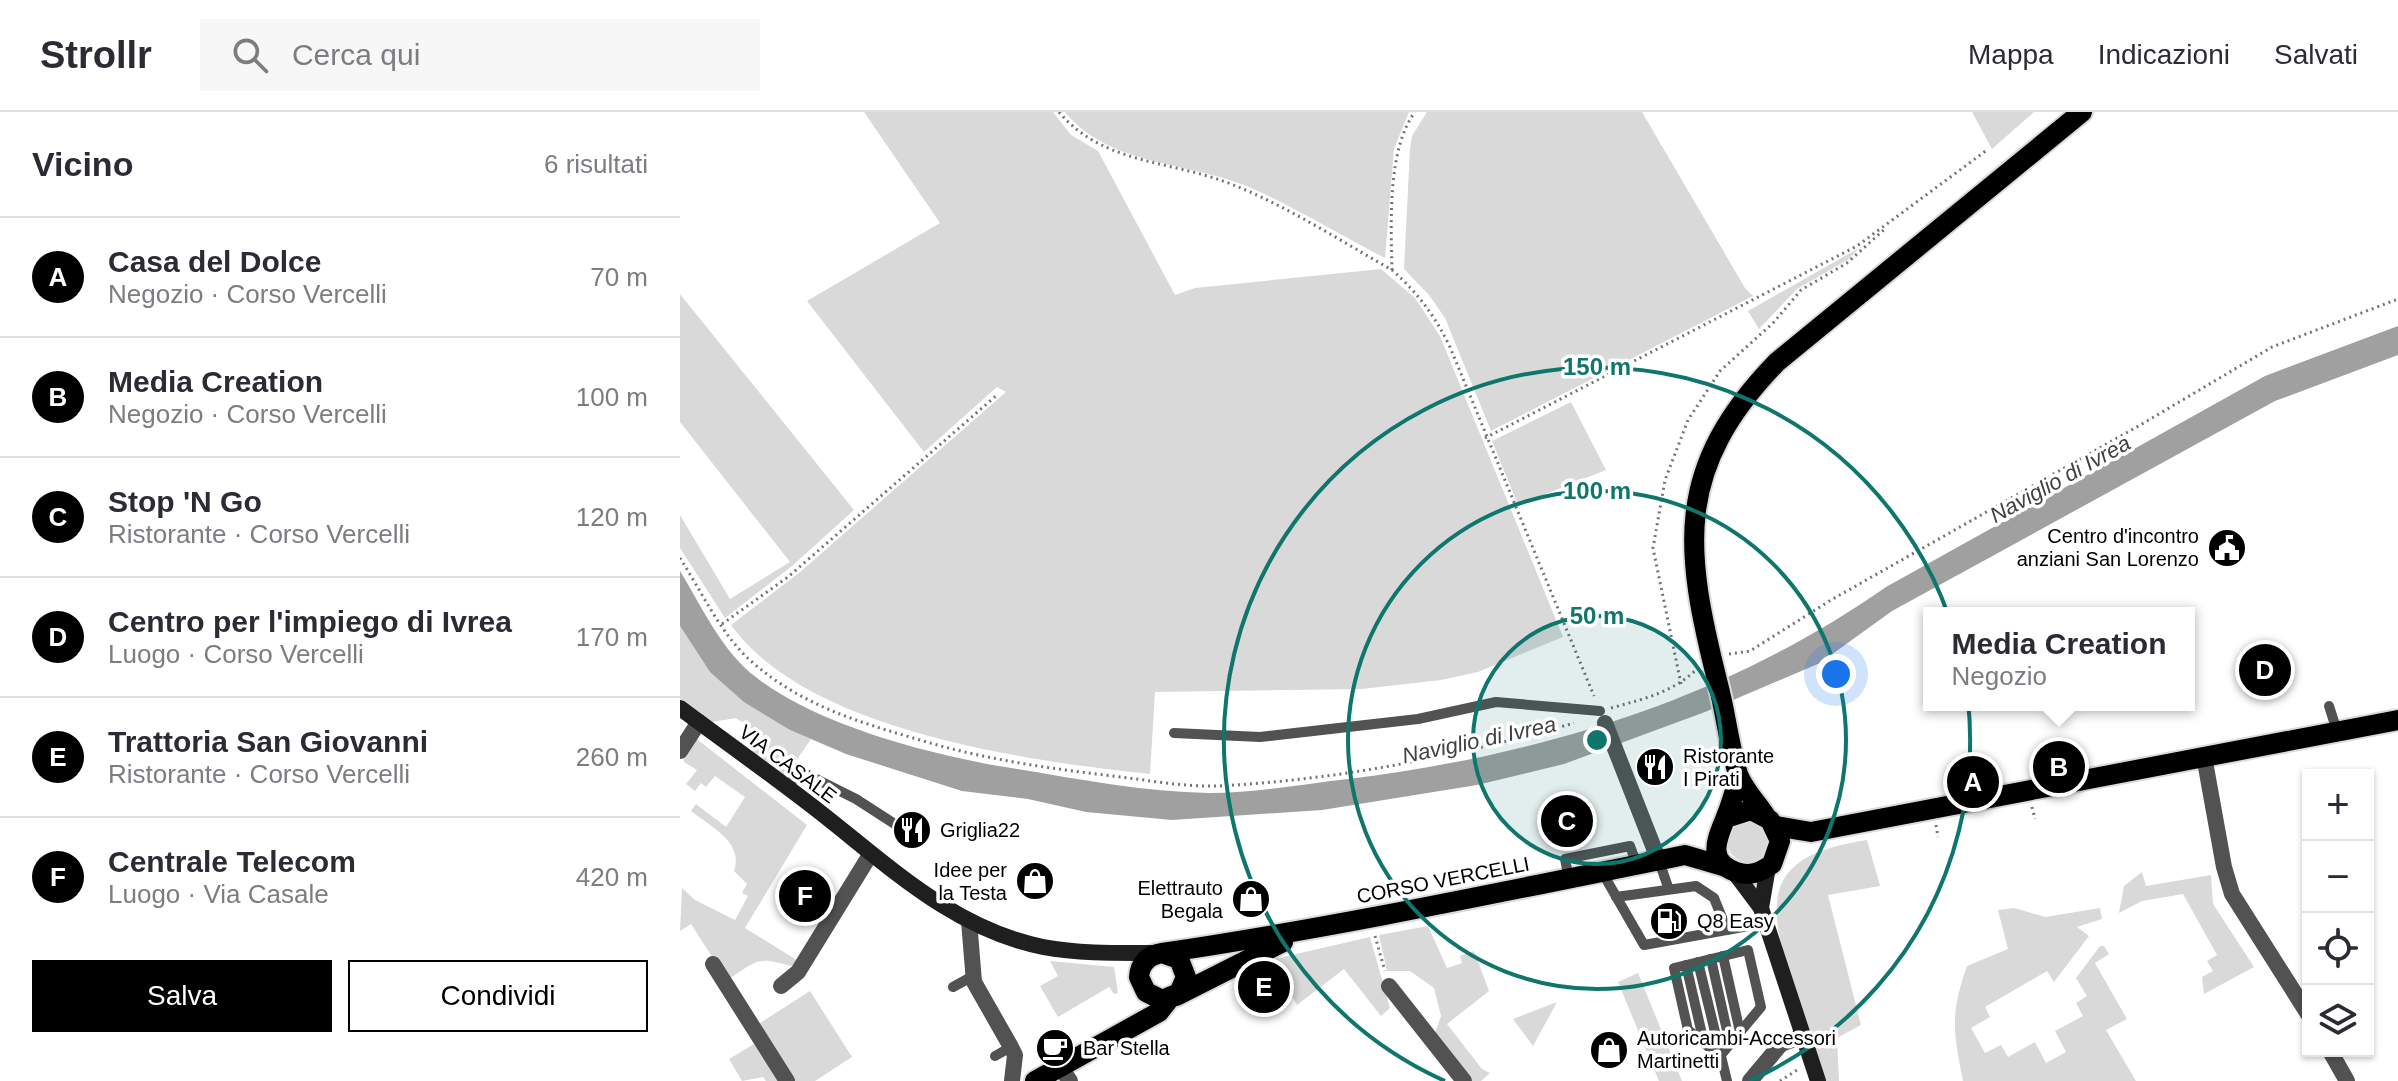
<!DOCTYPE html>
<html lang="it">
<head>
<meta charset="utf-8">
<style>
	:root { --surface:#fff; --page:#f7f7f7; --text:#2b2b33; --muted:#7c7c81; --line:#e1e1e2; --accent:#000 }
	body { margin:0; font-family:Arial,sans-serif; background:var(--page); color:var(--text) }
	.controls { position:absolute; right:24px; bottom:24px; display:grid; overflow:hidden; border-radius:0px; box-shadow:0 2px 6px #0004 }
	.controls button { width:72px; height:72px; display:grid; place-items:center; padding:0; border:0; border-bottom:2px solid var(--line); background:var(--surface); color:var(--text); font:40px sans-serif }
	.you { position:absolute; left:1156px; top:562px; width:28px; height:28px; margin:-20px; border:6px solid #fff; border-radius:50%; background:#1a73e8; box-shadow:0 0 0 12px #1a73e833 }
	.badge { display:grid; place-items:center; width:52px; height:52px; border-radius:50%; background:var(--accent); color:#fff; font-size:26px; font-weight:700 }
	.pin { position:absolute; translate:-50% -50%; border:4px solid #fff; box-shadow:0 2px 8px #0006 }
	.popup { position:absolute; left:1243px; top:495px; width:272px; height:104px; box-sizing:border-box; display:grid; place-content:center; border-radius:0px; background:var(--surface); filter:drop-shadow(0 2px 6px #0005); font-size:26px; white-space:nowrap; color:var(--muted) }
	.popup b { font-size:30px; color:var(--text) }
	.popup::after { content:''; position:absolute; left:50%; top:100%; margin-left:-16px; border:16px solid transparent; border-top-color:var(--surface) }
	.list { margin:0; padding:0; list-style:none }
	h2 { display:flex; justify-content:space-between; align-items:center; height:104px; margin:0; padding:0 32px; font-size:34px }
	h2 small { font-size:26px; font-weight:400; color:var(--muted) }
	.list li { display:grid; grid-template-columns:52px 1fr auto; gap:24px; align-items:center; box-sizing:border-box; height:120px; padding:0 32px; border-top:2px solid var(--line) }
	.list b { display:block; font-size:30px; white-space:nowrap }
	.list p { margin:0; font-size:26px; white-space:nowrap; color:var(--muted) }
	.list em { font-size:26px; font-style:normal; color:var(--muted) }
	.actions { display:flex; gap:16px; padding:24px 32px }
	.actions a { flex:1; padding:18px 0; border:2px solid var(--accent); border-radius:0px; text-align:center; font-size:28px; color:var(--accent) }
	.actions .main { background:var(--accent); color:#fff }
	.icon { flex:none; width:44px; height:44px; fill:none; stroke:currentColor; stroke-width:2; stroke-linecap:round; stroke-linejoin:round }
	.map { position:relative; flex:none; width:1718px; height:969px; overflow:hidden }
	header { display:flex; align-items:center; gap:48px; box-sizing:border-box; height:112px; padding:0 40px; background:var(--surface); border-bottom:2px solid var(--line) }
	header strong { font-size:38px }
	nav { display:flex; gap:44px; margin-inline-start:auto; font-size:28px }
	.search { width:560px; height:72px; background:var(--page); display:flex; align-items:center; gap:20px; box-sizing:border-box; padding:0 28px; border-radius:0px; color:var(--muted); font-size:30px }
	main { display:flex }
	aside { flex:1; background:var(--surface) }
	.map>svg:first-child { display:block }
	.green { fill:#d9d9d9 }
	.water { fill:#a0a0a0 }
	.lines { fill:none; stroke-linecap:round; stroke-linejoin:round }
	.primary-casing { stroke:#dbdbdb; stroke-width:24 }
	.path { stroke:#747474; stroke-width:3; stroke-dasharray:2 4; stroke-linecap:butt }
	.service { stroke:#525252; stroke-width:10 }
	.minor { stroke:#525252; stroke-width:16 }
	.secondary { stroke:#1f1f1f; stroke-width:16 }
	.primary { stroke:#000; stroke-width:20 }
	.ring { fill:none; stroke:#0f766e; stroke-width:4 }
	.labels { text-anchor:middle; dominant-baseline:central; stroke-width:7; stroke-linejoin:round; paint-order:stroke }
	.poi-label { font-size:20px; fill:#000; stroke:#fff; text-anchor:start }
	.street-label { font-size:20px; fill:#000; stroke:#fff }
	.water-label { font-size:22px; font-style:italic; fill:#414141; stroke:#fff }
	.centre { fill:#0f766e; stroke:#fff; stroke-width:4 }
	.ring-label { font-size:24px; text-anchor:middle; font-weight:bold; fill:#0f766e; stroke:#fff; stroke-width:7; stroke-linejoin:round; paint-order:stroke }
</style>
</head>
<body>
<header>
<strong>Strollr</strong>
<div class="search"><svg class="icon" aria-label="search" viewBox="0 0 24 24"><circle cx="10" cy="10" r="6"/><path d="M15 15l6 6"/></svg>Cerca qui</div>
<nav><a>Mappa</a><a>Indicazioni</a><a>Salvati</a></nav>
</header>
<main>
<aside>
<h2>Vicino<small>6 risultati</small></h2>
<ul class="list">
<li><span class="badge">A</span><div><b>Casa del Dolce</b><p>Negozio · Corso Vercelli</p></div><em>70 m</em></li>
<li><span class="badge">B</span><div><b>Media Creation</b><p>Negozio · Corso Vercelli</p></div><em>100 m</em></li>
<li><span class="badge">C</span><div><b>Stop 'N Go</b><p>Ristorante · Corso Vercelli</p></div><em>120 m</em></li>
<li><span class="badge">D</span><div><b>Centro per l'impiego di Ivrea</b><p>Luogo · Corso Vercelli</p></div><em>170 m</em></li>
<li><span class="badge">E</span><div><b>Trattoria San Giovanni</b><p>Ristorante · Corso Vercelli</p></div><em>260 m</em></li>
<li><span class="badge">F</span><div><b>Centrale Telecom</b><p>Luogo · Via Casale</p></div><em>420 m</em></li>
</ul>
<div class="actions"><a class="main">Salva</a><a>Condividi</a></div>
</aside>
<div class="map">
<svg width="1718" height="969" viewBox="0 0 1718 969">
	<rect width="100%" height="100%" fill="#fff"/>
	<g class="green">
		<path d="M184,0H373L391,23L418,39L495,183L515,176L701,157L735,186L760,224L883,525L798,560L761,568L682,577L475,580L470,662C348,649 127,619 51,513L120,460L326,280L317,275L244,340L127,189L260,111Z"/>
		<path d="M385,0H729L714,37L705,146C660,123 616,96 569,75C510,50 428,54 385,0Z"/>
		<polygon points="747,0 962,0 1065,176 1073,184 811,319 765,206 749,183 724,157 730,37 732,24"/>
		<polygon points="1292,0 1354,0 1312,37"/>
		<polygon points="1179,136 1169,147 1117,177 1079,217 1068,199"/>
		<polygon points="0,182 174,398 112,454 45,506 0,436 0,403 50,487 110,450 0,310"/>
		<polygon points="891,290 926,358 838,393 812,329"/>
		<polygon points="0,514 30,560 110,618 131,627 105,665 76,646 69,632 73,617 56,606 32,610 0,587"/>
		<path d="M13,624L127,713L65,816L120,850L116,855C77,845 82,845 47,868L11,812L0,819L2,776L15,788L55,808L68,784L62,781L67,772L54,759C64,730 31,715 11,699L16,692L46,715L65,685L35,664L26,675L21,671L15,679L6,672L17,658L4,650L3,642Z"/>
		<circle cx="1068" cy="729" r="21"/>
		<path d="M1187,728L1200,774L1148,783L1181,913L1157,926L1159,969H1142C1132,935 1121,902 1111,868C1084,782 1088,743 1187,728Z"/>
		<polygon points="1462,760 1466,774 1531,763 1533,792 1574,855 1524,882 1522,865 1533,859 1527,849 1537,843 1503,782 1462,789 1439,801 1444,774"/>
		<path d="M1334,796L1365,805L1420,796L1422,807L1397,815L1409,824L1374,870L1367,859L1305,895L1310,905L1291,916L1305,941L1321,933L1328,945L1355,930L1366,951L1386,940L1375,919L1403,904L1396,891L1407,884L1396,866L1420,834H1424L1429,842L1415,851L1447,907L1426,918L1456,969H1283C1273,918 1270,903 1287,854L1328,837L1318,798Z"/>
		<polygon points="748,814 767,856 782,851 780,844 794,839 809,879 767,912 802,957 810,961 801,969 792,969 755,921 761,904 754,876 730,859 707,859 699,823"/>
		<polygon points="690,825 710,896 701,904 664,857 617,893 590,848"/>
		<polygon points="370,849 434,855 438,881 434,882 429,875 378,905 360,874 378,864"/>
		<polygon points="958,861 1002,969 979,969 938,870"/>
		<polygon points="130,879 172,945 135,969 113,969 77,913"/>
		<polygon points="877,890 853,934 833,907"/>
		<polygon points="79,929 103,969 86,969 83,965 62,969 49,947"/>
	</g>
	<path class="water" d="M1718,214V243L1595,289L1212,499L1140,551L1025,600L884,652L797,673L642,698L492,708L406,700L348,687L282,679L166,642L110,618L64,590L30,560L0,514V459C22,495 42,540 77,566C137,613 251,643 325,655C393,666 461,680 529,681C575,681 623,672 668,667C861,643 1046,587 1206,475L1585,264Z"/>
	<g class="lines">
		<g class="primary-casing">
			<g id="primary">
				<path d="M1085,703C1077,691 1063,676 1058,662C1049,634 1046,602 1038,572C1004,437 993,357 1097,250L1402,0"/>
				<path d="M1046,706L1071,698L1090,708L1100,729L1092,752C1081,760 1070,765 1056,760C1023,748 1040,722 1047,702C1052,690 1055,677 1059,665"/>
				<polyline points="1095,714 1131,720 1718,608"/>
				<path d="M482,841L499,847L506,865L499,881L482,888L466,880L459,865C460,851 468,843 482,841C658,815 831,778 1005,743L1046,755"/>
				<polyline points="496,884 603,830"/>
				<polyline points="355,969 479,900 490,886"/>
			</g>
		</g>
		<g class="path">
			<path d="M379,0C424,54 495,48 556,74C610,96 661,129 712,158C738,181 755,204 770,235L914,584"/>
			<path d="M712,158C711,113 707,37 735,0"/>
			<polyline points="805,326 1177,134 1307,38"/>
			<path d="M0,446C22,480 41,523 72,550C121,593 178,610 240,628C306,648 373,657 441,665C473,669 506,675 538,674C658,668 779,644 894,611"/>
			<polyline points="42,512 108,465 317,283"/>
			<polyline points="1049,542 1070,539 1151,488 1462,312 1592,235 1718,187"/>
			<polyline points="1001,572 973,436 985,368 1008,308 1040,259 1094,210 1121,178 1167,151 1206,116"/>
			<path d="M931,596C963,587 992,581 1017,557"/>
			<polyline points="1352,695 1355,707"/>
			<polyline points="1256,713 1258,725"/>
			<polyline points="695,824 705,859"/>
			<polyline points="1100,969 1117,958"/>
		</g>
		<g class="service">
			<polyline points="1649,594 1657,619"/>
			<polyline points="494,621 580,625 738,607 816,590 920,599"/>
			<polyline points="107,676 120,659 176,687 224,718"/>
			<polyline points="979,749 988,775"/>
			<polyline points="922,760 964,833 1085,811"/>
			<polyline points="889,767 885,747 950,734 957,753"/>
			<polyline points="936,785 1016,774 1034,786 1047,818"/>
			<polygon points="1068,838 1081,895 1040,944 1008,918 994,856"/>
			<polyline points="1043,844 1060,920"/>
			<polyline points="1031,847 1050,932"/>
			<polyline points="1018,850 1047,969"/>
			<polyline points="1006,853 1024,931"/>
			<polyline points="273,875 293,864"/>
			<polyline points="315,944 331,935"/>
		</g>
		<g class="minor">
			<polyline points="925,611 979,749"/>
			<polyline points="0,639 19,610"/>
			<polyline points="1524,644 1544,755 1552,782 1628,902"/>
			<polyline points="289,809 294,870 331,935 335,943 332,969"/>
			<polyline points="33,852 107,969"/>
			<polyline points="101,874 118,860 190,743"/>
			<polyline points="709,874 784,969"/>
			<polyline points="1650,939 1667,969"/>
			<polyline points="380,955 390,969"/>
			<polyline points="1070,969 1101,932 1123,924"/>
		</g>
		<g class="secondary">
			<path d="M0,596C47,631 95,665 141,701C210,755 274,817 363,835C401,842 439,841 478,841"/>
			<polyline points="1088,755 1081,796 1138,969"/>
			<polyline points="1054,760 1081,796"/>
		</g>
		<use href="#primary" class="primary"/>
	</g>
	<circle cx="917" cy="628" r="124" fill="#0f766e" fill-opacity=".12"/>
	<g class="ring">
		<circle cx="917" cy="628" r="124"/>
		<circle cx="917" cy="628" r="249"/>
		<path d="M765 969A373 373 0 1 1 1069 969"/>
	</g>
	<defs>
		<g id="civic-disc" transform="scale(2)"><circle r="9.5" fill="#000" stroke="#fff"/><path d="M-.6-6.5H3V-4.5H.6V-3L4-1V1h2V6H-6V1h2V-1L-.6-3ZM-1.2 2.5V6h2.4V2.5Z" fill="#fff"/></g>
		<g id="restaurant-disc" transform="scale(2)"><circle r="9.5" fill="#000" stroke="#fff"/><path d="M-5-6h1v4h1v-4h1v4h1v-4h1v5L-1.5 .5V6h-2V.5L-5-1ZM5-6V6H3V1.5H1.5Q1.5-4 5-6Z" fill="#fff"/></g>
		<g id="shop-disc" transform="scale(2)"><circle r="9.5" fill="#000" stroke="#fff"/><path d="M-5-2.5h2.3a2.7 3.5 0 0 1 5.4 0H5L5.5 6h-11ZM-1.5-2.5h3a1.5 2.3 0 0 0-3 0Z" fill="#fff"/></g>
		<g id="fuel-disc" transform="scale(2)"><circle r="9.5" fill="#000" stroke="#fff"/><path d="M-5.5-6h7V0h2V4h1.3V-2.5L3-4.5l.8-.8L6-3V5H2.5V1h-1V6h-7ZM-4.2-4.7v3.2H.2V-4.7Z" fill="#fff"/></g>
		<g id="cafe-disc" transform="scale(2)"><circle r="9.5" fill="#000" stroke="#fff"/><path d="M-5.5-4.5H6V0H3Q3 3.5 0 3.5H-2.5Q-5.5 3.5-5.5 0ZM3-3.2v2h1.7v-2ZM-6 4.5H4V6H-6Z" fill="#fff"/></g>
	</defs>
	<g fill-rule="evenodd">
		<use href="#civic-disc" x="1547" y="436"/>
		<use href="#restaurant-disc" x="975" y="655"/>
		<use href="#restaurant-disc" x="232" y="718"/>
		<use href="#shop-disc" x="355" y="769"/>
		<use href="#shop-disc" x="571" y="787"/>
		<use href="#fuel-disc" x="989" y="809"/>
		<use href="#cafe-disc" x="375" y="936"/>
		<use href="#shop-disc" x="929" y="938"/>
	</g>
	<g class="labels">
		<g class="poi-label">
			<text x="1519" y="424" text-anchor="end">Centro d'incontro<tspan x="1519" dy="23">anziani San Lorenzo</tspan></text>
			<text x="1003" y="644">Ristorante<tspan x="1003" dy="23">I Pirati</tspan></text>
			<text x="260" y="718">Griglia22</text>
			<text x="327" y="758" text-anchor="end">Idee per<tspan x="327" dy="23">la Testa</tspan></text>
			<text x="543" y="776" text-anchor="end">Elettrauto<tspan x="543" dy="23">Begala</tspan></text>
			<text x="1017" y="809">Q8 Easy</text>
			<text x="957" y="926">Autoricambi-Accessori<tspan x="957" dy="23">Martinetti</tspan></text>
			<text x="403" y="936">Bar Stella</text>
		</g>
		<g class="street-label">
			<text transform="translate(108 652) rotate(37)">VIA CASALE</text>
			<text transform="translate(763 768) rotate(-11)">CORSO VERCELLI</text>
		</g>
		<g class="water-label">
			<text transform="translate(1380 367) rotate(-29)">Naviglio di Ivrea</text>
			<text transform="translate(799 628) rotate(-12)">Naviglio di Ivrea</text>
		</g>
	</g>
	<circle cx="917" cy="628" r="12" class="centre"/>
	<g class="ring-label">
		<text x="917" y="263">150 m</text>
		<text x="917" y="387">100 m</text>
		<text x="917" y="512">50 m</text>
	</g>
</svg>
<div class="controls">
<button>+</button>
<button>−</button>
<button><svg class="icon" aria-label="locate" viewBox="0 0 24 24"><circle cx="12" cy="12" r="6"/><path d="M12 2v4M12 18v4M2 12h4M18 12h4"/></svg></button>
<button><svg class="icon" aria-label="layers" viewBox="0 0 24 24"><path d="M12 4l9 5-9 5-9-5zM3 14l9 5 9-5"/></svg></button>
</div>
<div class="you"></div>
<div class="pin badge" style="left:1293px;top:670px">A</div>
<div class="pin badge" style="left:1379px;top:655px">B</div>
<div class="popup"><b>Media Creation</b>Negozio</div>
<div class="pin badge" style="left:887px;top:709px">C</div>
<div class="pin badge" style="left:1585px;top:558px">D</div>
<div class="pin badge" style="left:584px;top:875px">E</div>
<div class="pin badge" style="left:125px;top:784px">F</div>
</div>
</main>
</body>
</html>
